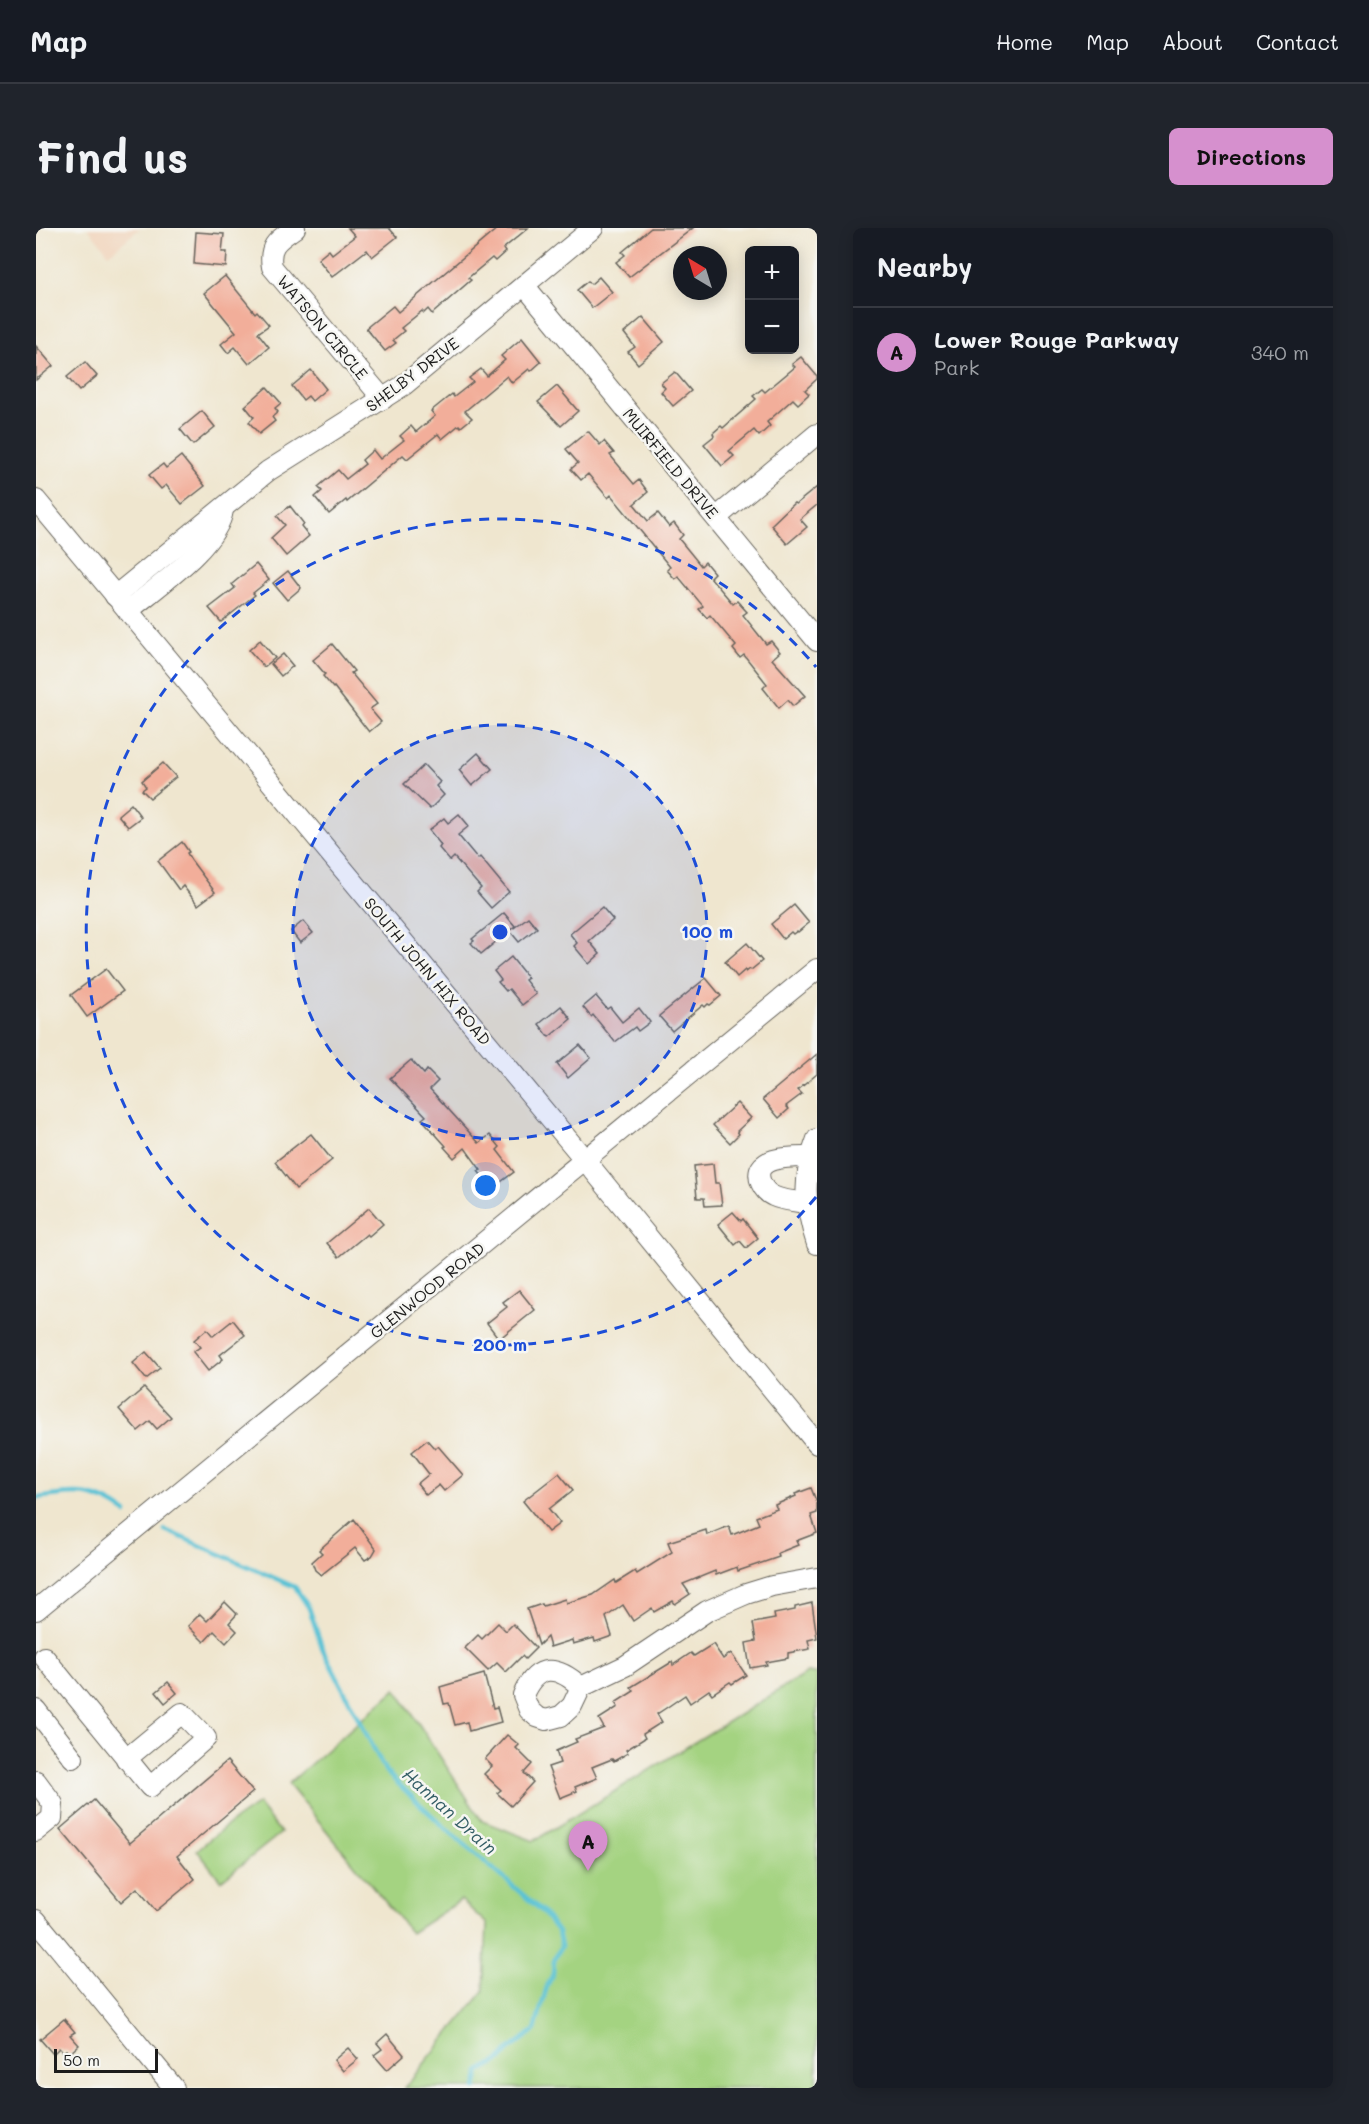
<!DOCTYPE html>
<html lang="en">
<head>
<meta charset="utf-8">
<style>
	:root { --surface:#171b24; --page:#20242c; --text:#f1f3f6; --muted:#9ea1a6; --line:#363941; --accent:#d690ce }
	body { margin:0; font-family:Mali,sans-serif; background:var(--page); color:var(--text) }
	.controls { position:absolute; right:18px; top:18px; display:grid; overflow:hidden; border-radius:9px; box-shadow:0 3px 15px #0003 }
	.controls button { width:54px; height:54px; display:grid; place-items:center; padding:0; border:0; border-bottom:2px solid var(--line); background:var(--surface); color:var(--text); font:30px sans-serif }
	.compass { position:absolute; left:637px; top:18px; width:54px; height:54px; border-radius:50%; background:var(--surface); box-shadow:0 3px 15px #0003; rotate:322deg }
	.scale { position:absolute; left:18px; bottom:15px; width:104px; box-sizing:border-box; padding-left:6px; border:3px solid #1c1c1c; border-top:0; font-size:16px; line-height:21px; white-space:nowrap; color:#1c1c1c; -webkit-text-stroke:4px #f6f6f2; paint-order:stroke }
	.you { position:absolute; left:450px; top:958px; width:21px; height:21px; margin:-15px; border:4px solid #fff; border-radius:50%; background:#1a73e8; box-shadow:0 0 0 9px #1a73e833 }
	.badge { display:grid; place-items:center; width:39px; height:39px; border-radius:50%; background:var(--accent); color:#111; font-size:20px; font-weight:700 }
	.pin { position:absolute; translate:-50% -50px; filter:drop-shadow(0 2px 3px #0008) }
	.pin::after { content:''; position:absolute; top:32px; width:21px; height:18px; background:inherit; clip-path:polygon(0 0,100% 0,50% 100%) }
	.list { margin:0; padding:0; list-style:none }
	h2 { display:flex; justify-content:space-between; align-items:center; height:78px; margin:0; padding:0 24px; font-size:26px }
	h2 small { font-size:20px; font-weight:400; color:var(--muted) }
	.list li { display:grid; grid-template-columns:39px 1fr auto; gap:18px; align-items:center; box-sizing:border-box; height:90px; padding:0 24px; border-top:2px solid var(--line) }
	.list b { display:block; font-size:22px; white-space:nowrap }
	.list p { margin:0; font-size:20px; white-space:nowrap; color:var(--muted) }
	.list em { font-size:20px; font-style:normal; color:var(--muted) }
	.map { position:relative; flex:none; width:781px; height:1860px; overflow:hidden; border-radius:9px }
	header { display:flex; align-items:center; gap:36px; box-sizing:border-box; height:84px; padding:0 30px; background:var(--surface); border-bottom:2px solid var(--line) }
	header strong { font-size:28px }
	nav { display:flex; gap:33px; margin-inline-start:auto; font-size:21px }
	.intro { display:flex; align-items:center; justify-content:space-between; box-sizing:border-box; height:144px; padding:0 36px }
	h1 { margin:0; font-size:42px }
	.button { padding:15px 27px; border-radius:9px; background:var(--accent); color:#111; font-size:21px; font-weight:700 }
	main { display:flex; gap:36px; padding:0 36px }
	aside { flex:1; background:var(--surface); border-radius:9px; box-shadow:0 3px 15px #0003 }
	.map>svg:first-child { display:block }
	.built { fill:#f1d5bd }
	.green { fill:#a4d381; stroke:#60784e; stroke-width:1.5 }
	.lines { fill:none; stroke-linecap:round; stroke-linejoin:round }
	.stream { stroke:#59c2d5; stroke-width:4.5 }
	.building { fill:#f2ae9a }
	.minor-casing { stroke:#66635b; stroke-width:22 }
	.minor { stroke:#fff; stroke-width:20 }
	.ring { fill:none; stroke:#1d4ed8; stroke-width:3; stroke-dasharray:10 8 }
	.labels { text-anchor:middle; dominant-baseline:central; stroke-width:5; stroke-linejoin:round; paint-order:stroke }
	.street-label { font-size:16px; fill:#1c1c1c; stroke:#f6f6f2 }
	.water-label { font-size:18px; font-style:italic; fill:#345e66; stroke:#f6f6f2 }
	.centre { fill:#1d4ed8; stroke:#f6f6f2; stroke-width:3 }
	.ring-label { font-size:18px; text-anchor:middle; font-weight:bold; fill:#1d4ed8; stroke:#f6f6f2; stroke-width:5; stroke-linejoin:round; paint-order:stroke }
</style>
</head>
<body>
<header>
<strong>Map</strong>
<nav><a>Home</a><a>Map</a><a>About</a><a>Contact</a></nav>
</header>
<div class="intro"><h1>Find us</h1><a class="button">Directions</a></div>
<main>
<div class="map">
<svg width="781" height="1860" viewBox="0 0 781 1860">
	<rect width="100%" height="100%" fill="#f6f6f2"/>
	<filter id="ink" filterUnits="userSpaceOnUse"><feTurbulence type="fractalNoise" baseFrequency=".0167" numOctaves="2"/><feDisplacementMap in="SourceGraphic" scale="12" xChannelSelector="R" yChannelSelector="G"/><feConvolveMatrix kernelMatrix="1 2 1 2 8 2 1 2 1" color-interpolation-filters="sRGB"/></filter>
	<filter id="wash" filterUnits="userSpaceOnUse"><feTurbulence type="fractalNoise" baseFrequency=".008" numOctaves="4" result="noise"/><feDisplacementMap in="SourceGraphic" scale="24" xChannelSelector="R" yChannelSelector="G"/><feGaussianBlur stdDeviation="1.35" result="paint"/><feColorMatrix in="noise" values="0 0 0 0 0 0 0 0 0 0 0 0 0 0 0 0 0 1.4 0 .05"/><feComposite in="paint" operator="in"/></filter>
	<g filter="url(#wash)">
		<rect width="100%" height="100%" fill="#efe6cf"/>
		<polygon class="built" points="52,0 104,0 73,26"/>
		<g class="green">
			<polygon points="771,1445 781,1445 781,1860 368,1860 448,1763 451,1696 425,1672 375,1705 252,1556 360,1461 446,1593 498,1613"/>
			<polygon points="222,1576 245,1605 185,1653 161,1622 186,1601"/>
		</g>
		<g class="lines">
			<g class="stream">
				<path d="M0,1270C40,1265 55,1260 90,1285"/>
				<polyline points="129,1302 259,1359 273,1380 287,1422 350,1544 407,1598 506,1683 522,1704 525,1718 518,1733 517,1746 511,1758 499,1802 472,1823 464,1832 444,1843 440,1860"/>
			</g>
		</g>
		<g id="blocks">
			<g class="building">
				<polygon points="312,0 353,0 361,9 336,29 331,22 296,49 282,31 293,22 296,26 319,8"/>
				<polygon points="462,0 492,0 467,21 469,24 459,33 456,30 432,50 435,52 396,86 392,81 388,85 386,83 365,100 368,103 357,112 360,115 349,123 330,100 357,78 362,84"/>
				<polygon points="615,0 657,0 593,49 580,34 589,27 586,24"/>
				<polygon points="160,4 188,6 186,24 191,24 190,39 158,36"/>
				<polygon points="189,48 219,85 221,83 233,97 222,105 233,119 213,136 199,119 192,125 185,116 200,104 168,65"/>
				<polygon points="563,49 576,64 556,80 541,62 552,53 555,56"/>
				<polygon points="607,89 628,114 602,136 592,124 599,119 588,105"/>
				<polygon points="486,110 505,134 495,143 493,141 476,155 471,148 429,183 436,190 425,199 423,197 406,211 402,206 371,231 367,227 311,274 310,272 293,286 279,269 286,263 282,259 302,242 310,251 329,236 326,232 337,222 344,231 368,212 364,208 375,198 380,204 399,188 395,183 416,166 418,169 437,154 433,150 445,141 451,148 469,132 465,128"/>
				<polygon points="0,118 17,138 0,152"/>
				<polygon points="765,129 781,148 781,151 769,162 773,166 762,176 757,171 731,194 734,198 723,208 718,202 693,223 698,228 686,238 668,216 678,208 677,205 685,198 687,200 720,171 717,168 726,161 729,164 759,139 756,136"/>
				<polygon points="49,134 61,148 43,163 31,149"/>
				<polygon points="275,142 290,161 276,173 272,168 267,172 256,158"/>
				<polygon points="639,144 655,163 637,178 625,164 629,160 625,155"/>
				<polygon points="521,158 542,183 525,198 502,174"/>
				<polygon points="231,159 245,175 239,180 242,184 236,189 239,193 223,206 213,194 218,189 209,178"/>
				<polygon points="166,183 179,199 157,217 144,201"/>
				<polygon points="552,203 564,217 568,213 578,225 574,227 598,256 603,252 612,264 598,276 612,293 622,285 633,299 638,295 647,307 643,311 665,338 669,334 678,345 674,349 697,376 701,373 711,384 707,387 730,416 735,413 744,424 736,431 769,468 757,478 752,472 743,480 727,460 731,456 708,427 704,430 697,421 700,418 674,387 671,390 663,381 667,378 642,348 639,351 631,342 634,339 575,267 572,270 552,246 545,252 535,241 542,235 530,221"/>
				<polygon points="145,228 169,258 146,276 130,257 125,261 113,247 127,236 130,240"/>
				<polygon points="781,259 781,277 764,291 771,299 751,316 735,297 758,275 760,276"/>
				<polygon points="254,278 268,296 265,298 273,308 250,328 235,310 249,297 241,288"/>
				<polygon points="220,336 233,352 217,365 219,367 185,394 173,380 199,360 196,356"/>
				<polygon points="252,343 265,360 251,372 237,355"/>
				<polygon points="224,412 239,430 228,439 213,422"/>
				<polygon points="296,416 318,443 315,445 341,476 334,481 345,494 333,504 298,459 297,460 287,448 289,446 277,432"/>
				<polygon points="247,426 257,438 245,448 235,436"/>
				<polygon points="442,525 456,541 436,558 423,542"/>
				<polygon points="127,535 140,549 114,570 106,562 110,559 106,553"/>
				<polygon points="388,537 404,554 400,558 408,567 394,581 368,556"/>
				<polygon points="95,576 105,589 92,599 82,587"/>
				<polygon points="423,586 433,598 422,607 442,631 444,629 473,664 455,680 441,664 445,660 418,629 414,633 403,620 405,617 393,602 408,590 412,595"/>
				<polygon points="146,614 153,624 151,625 155,632 179,664 162,677 147,658 143,662 122,633"/>
				<polygon points="758,677 773,695 762,704 761,703 757,706 755,704 747,711 735,696"/>
				<polygon points="566,679 577,692 553,713 564,726 553,736 538,718 541,715 534,706"/>
				<polygon points="468,685 479,698 445,726 435,715 438,713 436,711"/>
				<polygon points="492,689 501,700 483,714 474,703"/>
				<polygon points="267,693 277,705 264,715 255,703"/>
				<polygon points="711,715 726,733 715,742 714,741 710,744 709,742 701,749 689,734"/>
				<polygon points="475,729 492,750 489,752 500,766 486,777 473,761 470,763 462,754 465,752 458,743"/>
				<polygon points="70,741 87,763 51,789 35,767"/>
				<polygon points="670,750 685,768 674,777 672,776 669,779 667,777 636,803 623,788"/>
				<polygon points="560,768 571,781 574,779 586,794 603,780 614,794 602,803 599,799 579,814 557,787 555,789 547,779"/>
				<polygon points="525,778 535,791 513,809 503,796"/>
				<polygon points="544,817 555,830 532,850 521,836"/>
				<polygon points="781,826 781,846 762,862 766,866 750,878 753,881 743,890 727,871"/>
				<polygon points="375,832 388,846 391,842 402,853 394,861 443,915 454,907 464,919 461,922 478,944 458,959 452,951 450,953 442,943 445,942 429,920 418,930 408,919 410,918 386,891 390,888 354,850"/>
				<polygon points="701,875 715,890 701,903 703,906 694,915 677,897"/>
				<polygon points="275,906 296,932 260,961 239,934"/>
				<polygon points="677,936 679,955 683,955 686,977 669,978 668,970 661,970 658,938"/>
				<polygon points="333,980 347,996 333,1008 331,1006 303,1029 291,1015"/>
				<polygon points="697,984 705,993 707,991 722,1010 710,1020 704,1013 699,1017 682,996"/>
				<polygon points="483,1062 499,1082 463,1111 451,1095 471,1079 467,1074"/>
				<polygon points="197,1092 209,1107 184,1127 187,1131 172,1143 157,1124 164,1119 158,1112 171,1101 177,1108"/>
				<polygon points="110,1124 124,1140 110,1151 97,1135"/>
				<polygon points="108,1160 135,1189 121,1201 114,1193 102,1203 83,1181"/>
				<polygon points="391,1212 399,1221 402,1218 427,1247 408,1263 403,1257 390,1267 381,1256 393,1246 376,1224"/>
				<polygon points="523,1245 537,1262 513,1281 524,1295 512,1304 487,1273"/>
				<polygon points="775,1260 781,1275 781,1285 775,1287 781,1305 760,1313 762,1317 742,1325 743,1329 702,1343 701,1339 680,1347 679,1343 647,1356 654,1366 639,1376 637,1373 618,1384 616,1380 597,1393 587,1377 570,1389 576,1408 559,1414 558,1410 537,1416 536,1412 514,1419 511,1409 503,1417 491,1381 506,1376 507,1378 529,1371 530,1375 557,1367 579,1352 580,1355 599,1343 601,1346 636,1324 632,1314 670,1302 671,1307 693,1298 696,1307 723,1296 720,1289 741,1281 739,1277 760,1268 759,1266"/>
				<polygon points="318,1291 340,1321 336,1328 329,1332 319,1320 285,1347 279,1342 276,1334 286,1325 283,1322"/>
				<polygon points="189,1374 201,1386 193,1395 201,1403 190,1415 178,1403 168,1414 152,1398 164,1386 171,1393"/>
				<polygon points="776,1375 781,1410 772,1412 774,1421 752,1425 752,1430 730,1434 731,1437 714,1440 710,1415 720,1413 717,1395 739,1391 738,1386 759,1382 759,1379"/>
				<polygon points="462,1395 470,1403 477,1396 500,1420 489,1431 486,1428 470,1444 461,1435 452,1443 429,1420 442,1407 446,1411"/>
				<polygon points="677,1416 687,1431 695,1425 710,1447 696,1456 694,1454 676,1466 673,1462 654,1475 649,1467 630,1480 621,1486 626,1494 607,1506 609,1510 590,1522 592,1525 578,1533 576,1531 556,1539 561,1550 539,1559 541,1563 524,1570 512,1539 524,1535 520,1523 541,1514 539,1511 568,1500 563,1491 582,1479 579,1475 598,1463 595,1459 636,1434 637,1437 655,1425 658,1428"/>
				<polygon points="448,1446 457,1480 461,1479 465,1494 433,1503 431,1494 419,1497 413,1475 408,1476 404,1459"/>
				<polygon points="132,1454 141,1465 129,1475 120,1464"/>
				<polygon points="471,1507 483,1517 480,1520 496,1536 488,1545 497,1554 475,1578 461,1565 465,1562 448,1546 456,1538 449,1531"/>
				<polygon points="191,1533 217,1564 141,1628 159,1651 120,1683 101,1660 85,1674 24,1601 58,1572 94,1615"/>
				<polygon points="28,1791 39,1804 34,1807 43,1817 33,1826 30,1822 27,1824 23,1820 17,1826 4,1811"/>
				<polygon points="351,1806 368,1827 351,1842 338,1827 346,1821 341,1815"/>
				<polygon points="312,1820 322,1831 307,1843 298,1832"/>
			</g>
		</g>
	</g>
	<g filter="url(#ink)">
		<use href="#blocks" fill-opacity="0" stroke="#66635b" stroke-width="1.5"/>
		<g class="lines">
			<g class="minor-casing">
				<g id="minor">
					<path d="M259,0C242,12 232,17 236,39L347,171"/>
					<polyline points="488,57 781,413"/>
					<polyline points="0,272 549,932 781,1216"/>
					<polyline points="681,289 781,206"/>
					<polyline points="79,368 232,243 368,157 557,0"/>
					<path d="M92,383C119,360 182,318 187,282"/>
					<path d="M781,911C766,949 768,977 781,1016"/>
					<path d="M770,975C760,973 747,973 737,968C732,966 727,960 725,955C714,927 758,929 774,929"/>
					<polyline points="0,1382 781,741"/>
					<polyline points="8,1429 114,1559 170,1510 146,1485 90,1531"/>
					<path d="M545,1459C521,1437 501,1435 487,1467L493,1482L501,1489L510,1492L525,1488L536,1478L545,1459L589,1438L671,1383L710,1366L736,1358L781,1350"/>
					<polyline points="0,1482 37,1530"/>
					<polyline points="0,1553 17,1576 16,1590 0,1603"/>
					<polyline points="0,1692 138,1860"/>
				</g>
			</g>
			<use href="#minor" class="minor"/>
		</g>
	</g>
	<circle cx="464" cy="704" r="207" fill="#1d4ed8" fill-opacity=".12"/>
	<g class="ring">
		<circle cx="464" cy="704" r="207"/>
		<path d="M780 969A413 413 0 1 1 780 439"/>
	</g>
	<g class="labels">
		<g class="street-label">
			<text transform="translate(287 99) rotate(50)">WATSON CIRCLE</text>
			<text transform="translate(376 146) rotate(-37)">SHELBY DRIVE</text>
			<text transform="translate(635 235) rotate(50)">MUIRFIELD DRIVE</text>
			<text transform="translate(392 743) rotate(50)">SOUTH JOHN HIX ROAD</text>
			<text transform="translate(391 1062) rotate(-39)">GLENWOOD ROAD</text>
		</g>
		<g class="water-label">
			<text transform="translate(414 1583) rotate(42)">Hannan Drain</text>
		</g>
	</g>
	<circle cx="464" cy="704" r="9" class="centre"/>
	<g class="ring-label">
		<text x="671" y="710">100 m</text>
		<text x="464" y="1123">200 m</text>
	</g>
</svg>
<div class="controls">
<button>+</button>
<button>−</button>
</div>
<svg class="compass" viewBox="-18 -18 36 36"><path d="M0-13l5 13h-10z" fill="#e53935"/><path d="M0 13l5-13h-10z" fill="#9ea1a6"/></svg>
<div class="scale">50 m</div>
<div class="you"></div>
<div class="pin badge" style="left:552px;top:1643px">A</div>
</div>
<aside>
<h2>Nearby<small></small></h2>
<ul class="list">
<li><span class="badge">A</span><div><b>Lower Rouge Parkway</b><p>Park</p></div><em>340 m</em></li>
</ul>
</aside>
</main>
</body>
</html>
